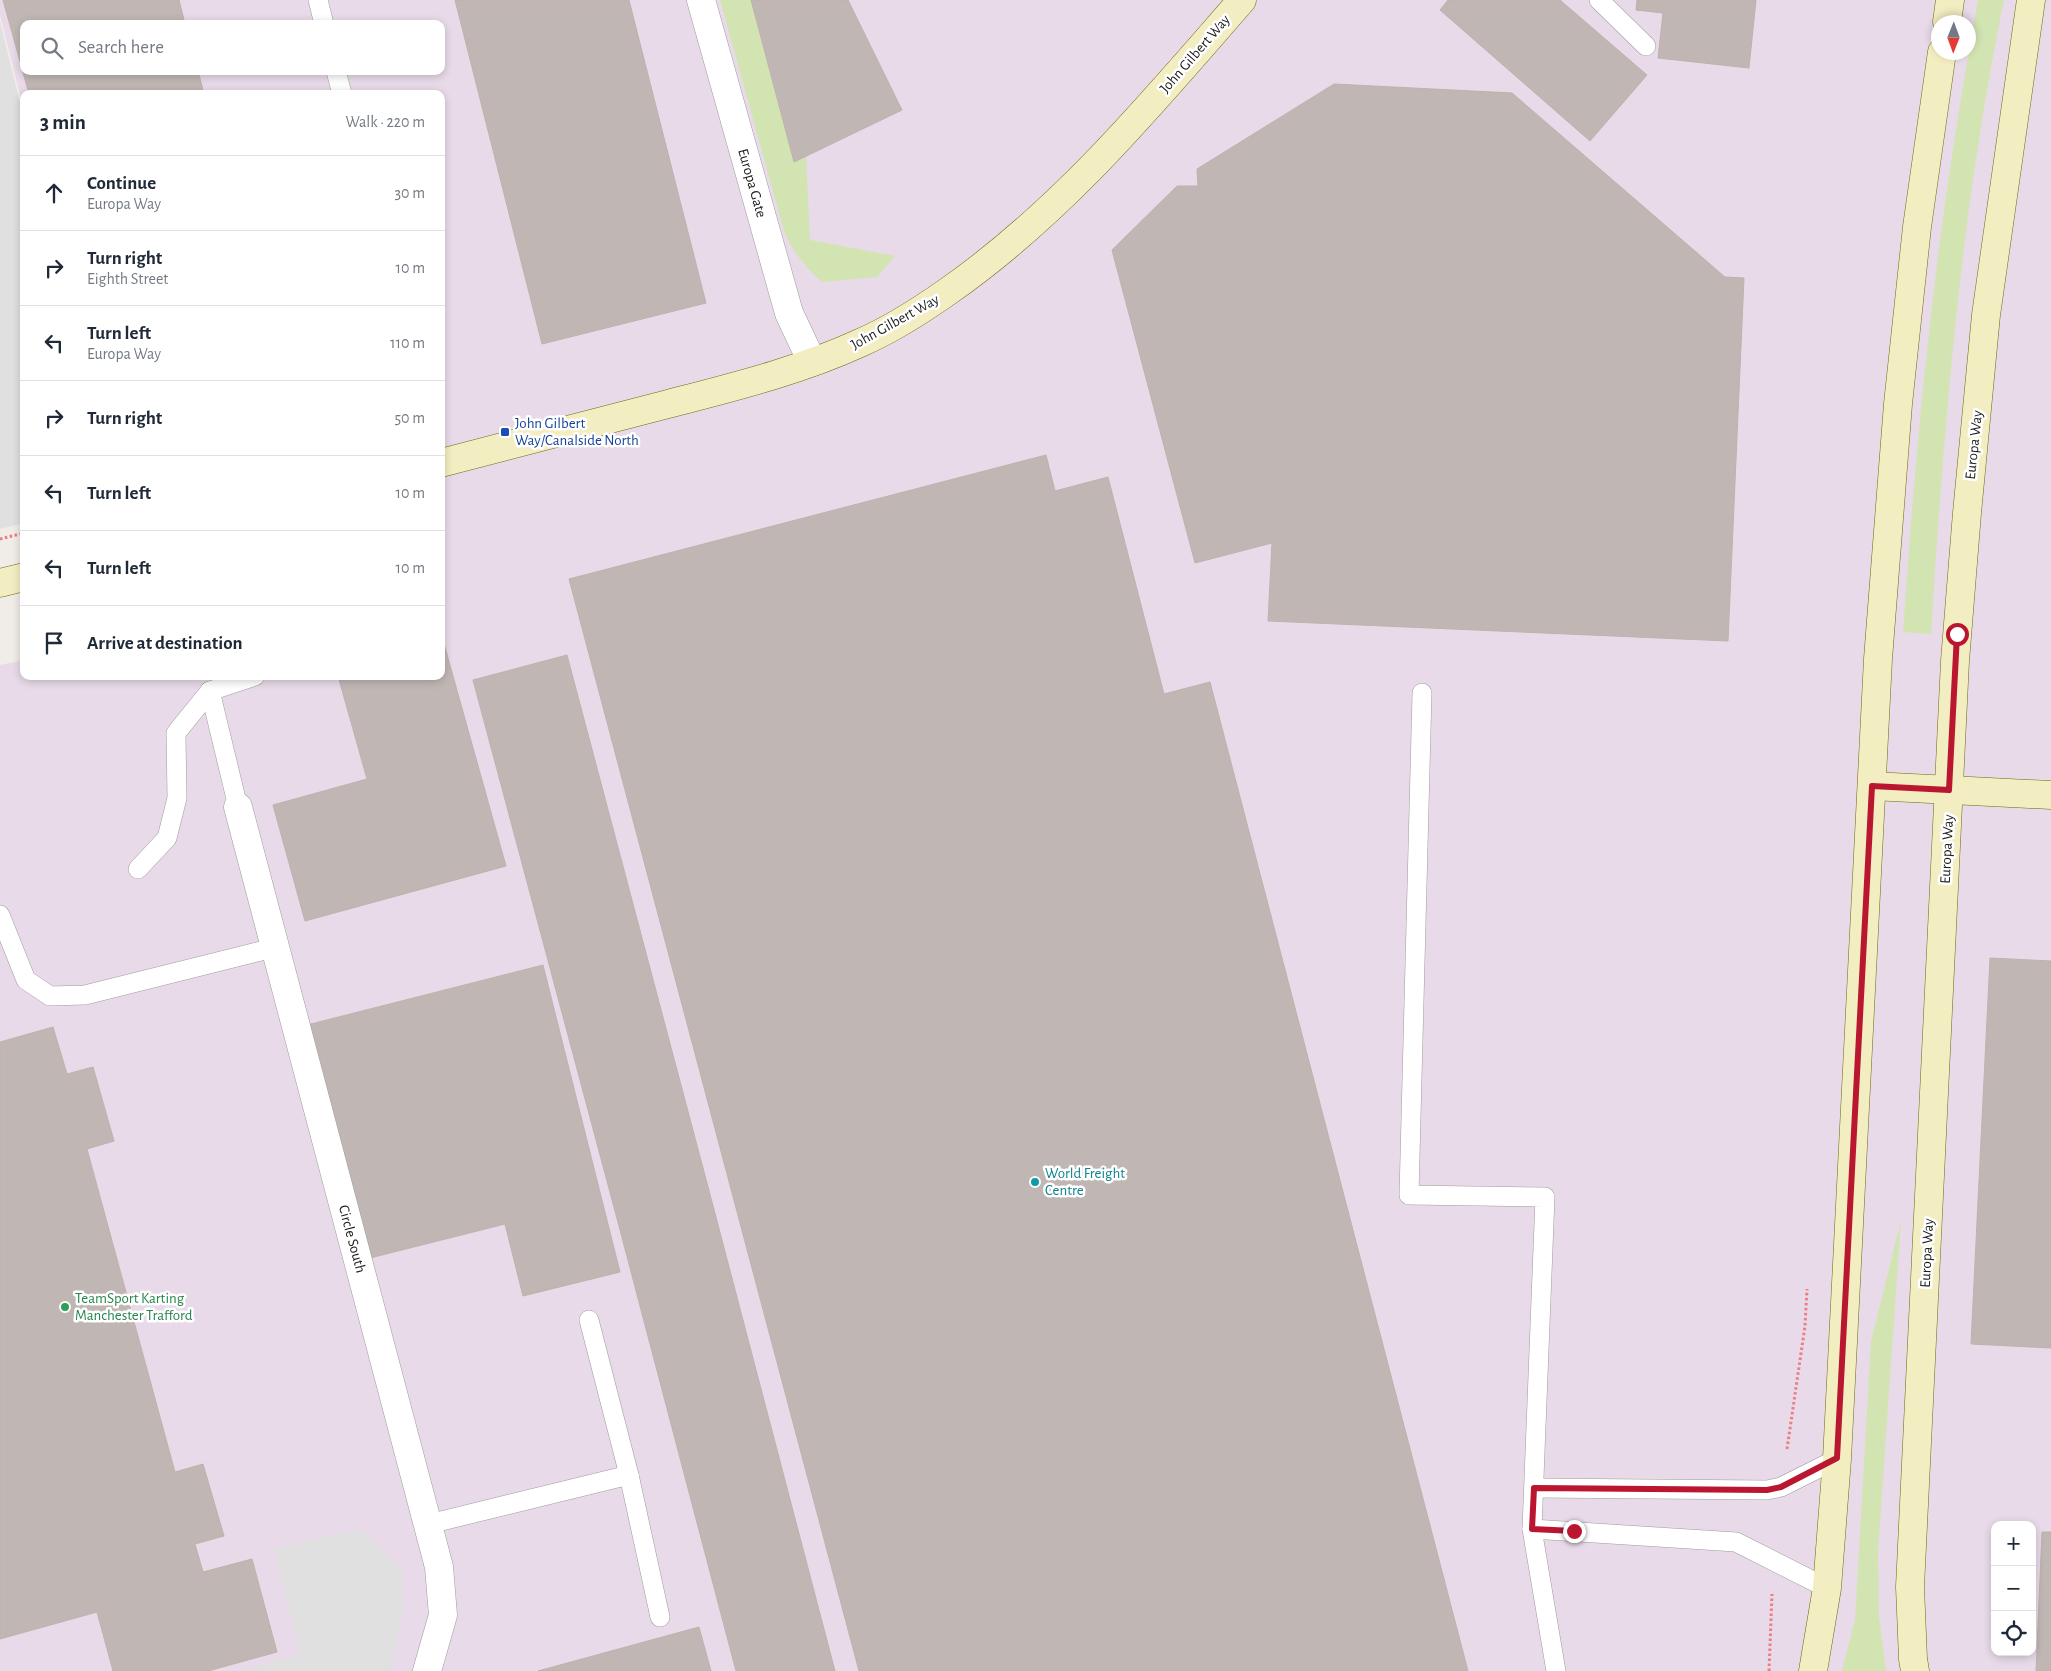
<!DOCTYPE html>
<html lang="en">
<head>
<meta charset="utf-8">
<style>
	:root { --surface:#fff; --page:#f2f2f3; --text:#1f2937; --muted:#747a83; --line:#e0e1e3 }
	body { margin:0; font-family:"Alegreya Sans",sans-serif; background:var(--page); color:var(--text) }
	.controls { position:absolute; right:15px; bottom:15px; display:grid; overflow:hidden; border-radius:10px; box-shadow:0 2px 8px #0003 }
	.controls button { width:45px; height:45px; display:grid; place-items:center; padding:0; border:0; border-bottom:1px solid var(--line); background:var(--surface); color:var(--text); font:25px sans-serif }
	.compass { position:absolute; left:1931px; top:15px; width:45px; height:45px; border-radius:50%; background:var(--surface); box-shadow:0 2px 8px #0003; rotate:181deg }
	.stop { position:absolute; width:15px; height:15px; margin:-11px; border:4px solid #bb1630; border-radius:50%; background:#fff }
	.stop.end { background:#bb1630; border-color:#fff; box-shadow:0 1px 5px #0008 }
	.list { margin:0; padding:0; list-style:none }
	h2 { display:flex; justify-content:space-between; align-items:center; height:65px; margin:0; padding:0 20px; font-size:21px }
	h2 small { font-size:16px; font-weight:400; color:var(--muted) }
	.list li { display:grid; grid-template-columns:32px 1fr auto; gap:15px; align-items:center; box-sizing:border-box; height:75px; padding:0 20px; border-top:1px solid var(--line) }
	.list b { display:block; font-size:19px; white-space:nowrap }
	.list p { margin:0; font-size:16px; white-space:nowrap; color:var(--muted) }
	.list em { font-size:16px; font-style:normal; color:var(--muted) }
	.icon { flex:none; width:28px; height:28px; fill:none; stroke:currentColor; stroke-width:2; stroke-linecap:round; stroke-linejoin:round }
	.map { position:relative; flex:none; width:2051px; height:1671px; overflow:hidden }
	.search { position:absolute; background:var(--surface); box-shadow:0 2px 8px #0003; left:20px; top:20px; width:425px; height:55px; display:flex; align-items:center; gap:12px; box-sizing:border-box; padding:0 18px; border-radius:10px; color:var(--muted); font-size:19px }
	.panel { position:absolute; background:var(--surface); box-shadow:0 2px 8px #0003; left:20px; top:90px; width:425px; height:590px; border-radius:10px }
	.map>svg:first-child { display:block }
	.industrial { fill:#e8dae8; fill-rule:evenodd }
	.grass { fill:#d3e4b3 }
	.parking { fill:#e0e0e0 }
	.building { fill:#c0b7b5; stroke:#c0b1ab }
	.lines { fill:none; stroke-linecap:round; stroke-linejoin:round }
	.lane-casing { stroke:#9d9d9d; stroke-width:20 }
	.street-casing { stroke:#9d9d9d; stroke-width:29 }
	.secondary-casing { stroke:#6d6811; stroke-width:29 }
	.path { stroke:#eb7d83; stroke-width:3; stroke-dasharray:2.5 2.5; stroke-linecap:butt }
	.lane { stroke:#fff; stroke-width:19 }
	.street { stroke:#fff; stroke-width:28 }
	.secondary { stroke:#f3eec2; stroke-width:28 }
	.route { stroke:#bb1630; stroke-width:6 }
	.transit-dot { fill:#1a4fb4; stroke:#fff; stroke-width:2 }
	.culture-dot { fill:#0f9aa8; stroke:#fff; stroke-width:2 }
	.leisure-dot { fill:#2e9e5b; stroke:#fff; stroke-width:2 }
	.labels { text-anchor:middle; dominant-baseline:central; stroke-width:5; stroke-linejoin:round; paint-order:stroke }
	.street-label { font-size:15px; fill:#202020; stroke:#fff }
	.transit-label { font-size:15px; fill:#164399; stroke:#fff; text-anchor:start }
	.culture-label { font-size:15px; fill:#0d838f; stroke:#fff; text-anchor:start }
	.leisure-label { font-size:15px; fill:#27864d; stroke:#fff; text-anchor:start }
</style>
</head>
<body>
<div class="map">
<svg width="2051" height="1671" viewBox="0 0 2051 1671">
	<rect width="100%" height="100%" fill="#f0ece8"/>
	<path class="industrial" d="M0,0H2051V1671H0V665L24,660V676H441V94H24V110L0,15ZM1938,22H1968V52H1938ZM24,24H441V71H24ZM1995,1525H2032V1652H1995Z"/>
	<g class="grass">
		<path d="M720,0H751L794,162L806,156L810,240L895,256L877,277L822,282C805,267 793,252 784,231Z"/>
		<path d="M1978,0H2004C1961,209 1944,422 1931,634L1903,632C1915,456 1931,280 1960,105C1966,70 1971,35 1978,0Z"/>
		<polygon points="1901,1220 1878,1551 1879,1616 1886,1671 1842,1671 1855,1620 1871,1341"/>
	</g>
	<g class="parking">
		<polygon points="0,22 24,119 24,523 0,529"/>
		<polygon points="360,1529 402,1571 403,1613 390,1671 240,1671 301,1654 274,1549"/>
	</g>
	<g class="building">
		<polygon points="3,0 179,0 185,24 24,24 24,71 198,71 204,94 29,94"/>
		<polygon points="455,0 629,0 706,303 542,344"/>
		<polygon points="751,0 848,0 902,110 794,162"/>
		<polygon points="1448,0 1560,0 1647,75 1590,141 1440,10"/>
		<polygon points="1637,0 1756,0 1749,68 1658,58 1663,13 1636,10"/>
		<polygon points="1334,84 1512,93 1725,277 1744,278 1728,641 1268,621 1272,543 1195,563 1112,250 1177,186 1198,186 1197,169"/>
		<polygon points="1046,455 1055,491 1108,477 1164,694 1210,682 1468,1671 859,1671 569,579"/>
		<polygon points="441,633 506,866 305,921 273,805 367,779 338,676 441,676"/>
		<polygon points="567,655 712,1202 835,1671 736,1671 619,1226 473,680"/>
		<polygon points="1990,958 2051,961 2051,1348 1971,1344"/>
		<polygon points="543,965 620,1272 523,1296 505,1224 366,1259 307,1025"/>
		<polygon points="53,1027 67,1074 93,1067 114,1141 87,1149 175,1472 203,1464 224,1536 195,1544 203,1572 252,1559 277,1652 208,1671 113,1671 97,1612 0,1639 0,1042"/>
		<polygon points="2042,1532 2051,1532 2051,1671 2036,1671"/>
		<polygon points="699,1627 711,1671 538,1671"/>
	</g>
	<g class="lines">
		<g class="lane-casing">
			<g id="lane">
				<polyline points="318,0 324,24"/>
				<polyline points="1599,0 1646,46"/>
				<polyline points="336,71 342,94"/>
				<polyline points="210,691 238,807"/>
				<polyline points="1422,693 1409,1195 1545,1197 1532,1529 1556,1671"/>
				<polyline points="138,869 167,838 177,798 176,733 210,691 255,676"/>
				<polyline points="0,915 26,980 50,996 85,995 273,948"/>
				<polyline points="589,1320 629,1475 660,1617"/>
				<polyline points="1534,1488 1767,1490 1781,1487 1837,1459"/>
				<polyline points="429,1524 629,1475"/>
				<polyline points="1532,1529 1736,1542 1827,1588"/>
			</g>
		</g>
		<g class="street-casing">
			<g id="street">
				<polyline points="701,0 789,313 812,362"/>
				<polyline points="238,807 439,1567 443,1615 427,1671"/>
			</g>
		</g>
		<g class="secondary-casing">
			<g id="secondary">
				<polyline points="1947,22 1950,0"/>
				<path d="M441,463C517,443 593,423 668,404C733,387 799,371 860,343C890,330 920,311 947,292C1062,212 1151,104 1242,0"/>
				<polyline points="0,583 24,577"/>
				<polyline points="1872,786 2051,795"/>
				<polyline points="1813,1671 1827,1588 1837,1459 1878,659 1898,404 1917,227 1942,52"/>
				<polyline points="1915,1671 1913,1659 1910,1587 1955,661 1967,513 1986,315 2031,0"/>
			</g>
		</g>
		<g class="path">
			<polyline points="0,539 24,533"/>
			<polyline points="1787,1449 1805,1326 1807,1289"/>
			<polyline points="1769,1671 1772,1594"/>
		</g>
		<use href="#lane" class="lane"/>
		<use href="#street" class="street"/>
		<use href="#secondary" class="secondary"/>
	</g>
	<g class="lines">
		<polyline class="route" points="1574,1531 1532,1529 1534,1488 1767,1490 1781,1487 1837,1458 1872,786 1949,790 1957,634"/>
	</g>
	<rect class="transit-dot" x="500" y="427" width="10" height="10" rx="2.5"/>
	<circle class="culture-dot" cx="1035" cy="1182" r="5"/>
	<circle class="leisure-dot" cx="65" cy="1307" r="5"/>
	<g class="labels">
		<g class="street-label">
			<text transform="translate(1195 54) rotate(-49)">John Gilbert Way</text>
			<text transform="translate(752 183) rotate(74)">Europa Gate</text>
			<text transform="translate(895 322) rotate(-29)">John Gilbert Way</text>
			<text transform="translate(1974 445) rotate(-84)">Europa Way</text>
			<text transform="translate(1947 849) rotate(-87)">Europa Way</text>
			<text transform="translate(352 1239) rotate(75)">Circle South</text>
			<text transform="translate(1927 1253) rotate(-87)">Europa Way</text>
		</g>
		<g class="transit-label">
			<text x="515" y="423">John Gilbert<tspan x="515" dy="17">Way/Canalside North</tspan></text>
		</g>
		<g class="culture-label">
			<text x="1045" y="1173">World Freight<tspan x="1045" dy="17">Centre</tspan></text>
		</g>
		<g class="leisure-label">
			<text x="75" y="1298">TeamSport Karting<tspan x="75" dy="17">Manchester Trafford</tspan></text>
		</g>
	</g>
</svg>
<div class="controls">
<button>+</button>
<button>−</button>
<button><svg class="icon" aria-label="locate" viewBox="0 0 24 24"><circle cx="12" cy="12" r="6"/><path d="M12 2v4M12 18v4M2 12h4M18 12h4"/></svg></button>
</div>
<svg class="compass" viewBox="-18 -18 36 36"><path d="M0-13l5 13h-10z" fill="#e53935"/><path d="M0 13l5-13h-10z" fill="#747a83"/></svg>
<div class="stop" style="left:1957px;top:634px"></div>
<div class="stop end" style="left:1574px;top:1531px"></div>
<div class="search"><svg class="icon" aria-label="search" viewBox="0 0 24 24"><circle cx="10" cy="10" r="6"/><path d="M15 15l6 6"/></svg>Search here</div>
<section class="panel">
<h2>3 min<small>Walk · 220 m</small></h2>
<ul class="list">
<li><svg class="icon" aria-label="ahead" viewBox="0 0 24 24"><path d="M12 20V5M6 11l6-6 6 6"/></svg><div><b>Continue</b><p>Europa Way</p></div><em>30 m</em></li>
<li><svg class="icon" aria-label="right" viewBox="0 0 24 24"><path d="M7 20v-9h11M14 6l5 5-5 5"/></svg><div><b>Turn right</b><p>Eighth Street</p></div><em>10 m</em></li>
<li><svg class="icon" aria-label="left" viewBox="0 0 24 24"><path d="M17 20v-9H6M10 6l-5 5 5 5"/></svg><div><b>Turn left</b><p>Europa Way</p></div><em>110 m</em></li>
<li><svg class="icon" aria-label="right" viewBox="0 0 24 24"><path d="M7 20v-9h11M14 6l5 5-5 5"/></svg><div><b>Turn right</b></div><em>50 m</em></li>
<li><svg class="icon" aria-label="left" viewBox="0 0 24 24"><path d="M17 20v-9H6M10 6l-5 5 5 5"/></svg><div><b>Turn left</b></div><em>10 m</em></li>
<li><svg class="icon" aria-label="left" viewBox="0 0 24 24"><path d="M17 20v-9H6M10 6l-5 5 5 5"/></svg><div><b>Turn left</b></div><em>10 m</em></li>
<li><svg class="icon" aria-label="arrive" viewBox="0 0 24 24"><path d="M6 21V4h12l-3 4 3 4H6"/></svg><div><b>Arrive at destination</b></div></li>
</ul>
</section>
</div>
</body>
</html>
